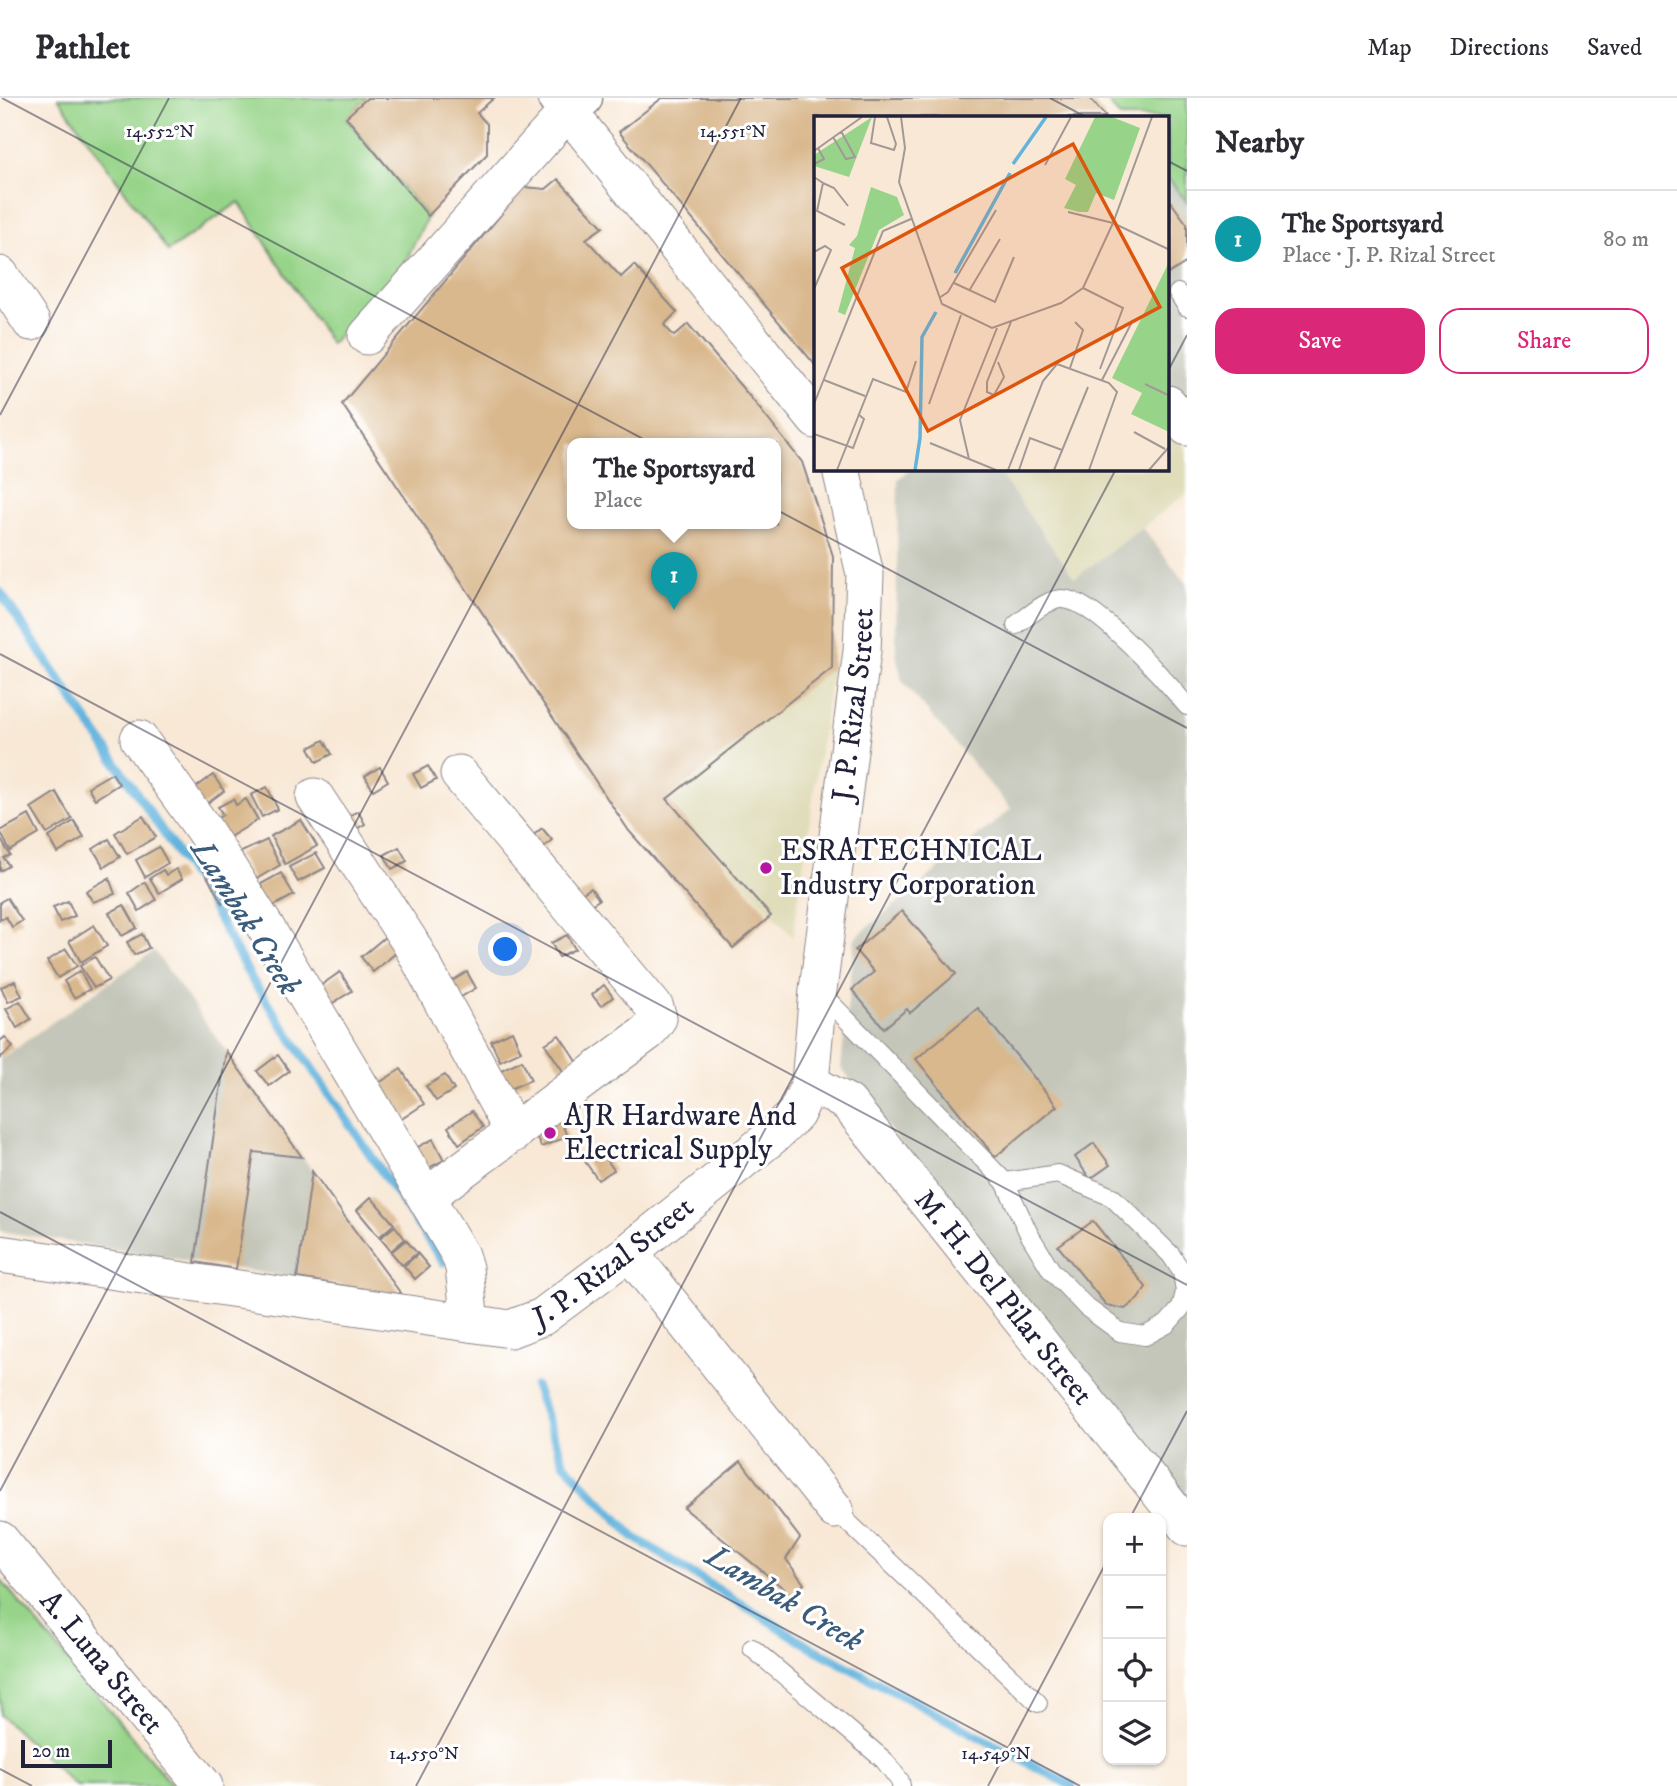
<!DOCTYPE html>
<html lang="en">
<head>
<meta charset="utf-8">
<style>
	:root { --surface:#fff; --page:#f7f7f7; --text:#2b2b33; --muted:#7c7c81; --line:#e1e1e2; --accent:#db2777 }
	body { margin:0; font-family:"IM FELL DW Pica",serif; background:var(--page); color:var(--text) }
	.controls { position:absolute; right:21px; bottom:21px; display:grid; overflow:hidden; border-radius:14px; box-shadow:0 2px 5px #0004 }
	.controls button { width:63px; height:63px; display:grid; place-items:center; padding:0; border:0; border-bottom:2px solid var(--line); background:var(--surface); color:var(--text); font:35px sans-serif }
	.scale { position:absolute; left:21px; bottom:18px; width:91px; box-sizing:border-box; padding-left:7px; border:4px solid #22223b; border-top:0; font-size:19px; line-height:24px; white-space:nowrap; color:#22223b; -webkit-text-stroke:5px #fff; paint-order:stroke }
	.you { position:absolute; left:506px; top:852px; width:24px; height:24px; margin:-18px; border:5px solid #fff; border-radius:50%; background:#1a73e8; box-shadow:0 0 0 10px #1a73e833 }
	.badge { display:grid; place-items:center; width:46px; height:46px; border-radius:50%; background:var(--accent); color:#fff; font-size:23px; font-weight:700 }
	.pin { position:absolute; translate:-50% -58px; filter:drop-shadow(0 2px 4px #0008) }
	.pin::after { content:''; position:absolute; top:37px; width:24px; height:21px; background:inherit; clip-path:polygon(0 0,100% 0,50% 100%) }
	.popup { position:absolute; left:567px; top:340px; width:214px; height:91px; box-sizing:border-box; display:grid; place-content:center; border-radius:14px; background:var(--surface); filter:drop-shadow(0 2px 5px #0005); font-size:23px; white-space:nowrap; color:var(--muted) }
	.popup b { font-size:26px; color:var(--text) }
	.popup::after { content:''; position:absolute; left:50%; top:100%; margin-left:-14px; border:14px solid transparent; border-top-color:var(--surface) }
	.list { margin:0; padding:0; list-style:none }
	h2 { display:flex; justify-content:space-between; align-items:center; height:91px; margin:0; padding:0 28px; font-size:30px }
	h2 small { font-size:23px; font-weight:400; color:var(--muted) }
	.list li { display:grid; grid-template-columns:46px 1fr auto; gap:21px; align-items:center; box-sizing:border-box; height:98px; padding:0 28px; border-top:2px solid var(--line) }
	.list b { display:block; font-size:26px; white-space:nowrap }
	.list p { margin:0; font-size:23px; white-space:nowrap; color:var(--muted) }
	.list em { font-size:23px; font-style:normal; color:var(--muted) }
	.actions { display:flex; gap:14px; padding:21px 28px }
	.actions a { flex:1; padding:16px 0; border:2px solid var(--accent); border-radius:21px; text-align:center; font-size:24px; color:var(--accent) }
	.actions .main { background:var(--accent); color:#fff }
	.icon { flex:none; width:38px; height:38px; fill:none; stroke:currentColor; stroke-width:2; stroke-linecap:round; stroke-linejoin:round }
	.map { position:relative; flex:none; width:1187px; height:1688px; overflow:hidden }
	header { display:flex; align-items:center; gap:42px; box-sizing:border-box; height:98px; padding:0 35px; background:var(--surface); border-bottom:2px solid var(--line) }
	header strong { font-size:33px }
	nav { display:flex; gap:38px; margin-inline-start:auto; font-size:24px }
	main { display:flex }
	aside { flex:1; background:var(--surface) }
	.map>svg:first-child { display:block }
	.built { fill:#e0ddbb }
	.industrial { fill:#c4c6b9 }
	.green { fill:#97d489; stroke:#5c7b62; stroke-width:2 }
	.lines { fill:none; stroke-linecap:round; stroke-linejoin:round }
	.stream { stroke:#62b4de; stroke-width:9 }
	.building { fill:#d9b88d; fill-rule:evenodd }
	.service-casing { stroke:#8d8588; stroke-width:20 }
	.minor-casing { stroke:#8d8588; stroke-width:39 }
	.tertiary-casing { stroke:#8d8588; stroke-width:41 }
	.service { stroke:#fff; stroke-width:18 }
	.minor { stroke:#fff; stroke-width:37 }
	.tertiary { stroke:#fff; stroke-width:38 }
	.ticks { fill:none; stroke:#22223b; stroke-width:2; stroke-opacity:0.45 }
	.poi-dot { fill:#b5179e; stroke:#fff; stroke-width:2.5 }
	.labels { text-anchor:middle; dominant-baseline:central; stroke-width:6; stroke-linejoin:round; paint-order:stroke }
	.street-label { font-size:30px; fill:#22223b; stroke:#fff }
	.poi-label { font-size:30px; fill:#22223b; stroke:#fff; text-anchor:start }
	.water-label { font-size:32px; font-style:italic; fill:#3c5c7c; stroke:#fff }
	.inset-river { fill:none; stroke:#62b4de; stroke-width:3.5 }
	.inset-road { fill:none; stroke:#a29997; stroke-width:2 }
	.view { fill:#de560e; fill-opacity:0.15; stroke:#de560e; stroke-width:3.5 }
	.inset-edge { fill:none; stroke:#22223b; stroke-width:3.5 }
	.ticks-label { font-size:18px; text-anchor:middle; fill:#22223b; stroke:#fff; stroke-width:6; stroke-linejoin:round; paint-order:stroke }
</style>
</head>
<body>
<header>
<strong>Pathlet</strong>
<nav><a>Map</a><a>Directions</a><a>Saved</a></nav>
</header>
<main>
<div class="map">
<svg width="1187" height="1688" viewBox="0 0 1187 1688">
	<rect width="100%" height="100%" fill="#fff"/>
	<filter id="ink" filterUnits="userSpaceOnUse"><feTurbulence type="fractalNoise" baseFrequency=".0143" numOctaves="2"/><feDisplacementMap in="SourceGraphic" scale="14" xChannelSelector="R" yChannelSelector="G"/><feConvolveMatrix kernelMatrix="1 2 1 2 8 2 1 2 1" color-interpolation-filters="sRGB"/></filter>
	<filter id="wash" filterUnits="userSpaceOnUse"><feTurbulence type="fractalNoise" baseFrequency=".00686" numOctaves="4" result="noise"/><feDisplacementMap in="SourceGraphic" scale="28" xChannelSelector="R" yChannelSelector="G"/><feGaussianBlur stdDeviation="1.57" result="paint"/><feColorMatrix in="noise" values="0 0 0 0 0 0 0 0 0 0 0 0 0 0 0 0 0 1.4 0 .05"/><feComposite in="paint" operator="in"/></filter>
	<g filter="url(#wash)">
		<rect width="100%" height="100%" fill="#f8e8d5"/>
		<g class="built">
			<polygon points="1168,328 1187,352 1187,395 1076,480 996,371 1168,371"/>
			<polygon points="832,570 793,839 667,701"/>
		</g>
		<g class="industrial">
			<polygon points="1168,80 1187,104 1187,309 1168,286"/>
			<polygon points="911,371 996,371 1075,480 1142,430 1187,486 1187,1413 841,969 855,840 1011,711 902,583 896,556 898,381"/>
			<polygon points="154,853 402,1197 0,1133 0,961"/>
		</g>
		<g class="green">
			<polygon points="58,0 367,0 346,20 428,118 401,172 331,246 239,104 168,153"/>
			<polygon points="1105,0 1187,0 1187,104 1168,80 1168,19 1120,19"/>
			<polygon points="0,1481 173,1688 76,1688 0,1617"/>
		</g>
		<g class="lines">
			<g class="stream">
				<polyline points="0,494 205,796 252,882 443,1164"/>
				<polyline points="535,1288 564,1365 634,1439 814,1551 1072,1688"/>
			</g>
		</g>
		<g id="blocks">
			<g class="building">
				<polygon points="367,0 494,0 477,15 487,26 487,56 428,118 346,19"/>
				<polygon points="662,0 1090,0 1106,19 816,19 816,268 619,34"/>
				<path d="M558,81L603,129L586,141L621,179L634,167L677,214L664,227L674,238L688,226L751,300L802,364L833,458L832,570L667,701L771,818L733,850L629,733L342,306L524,89L546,91ZM573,346H776V426H572Z"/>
				<polygon points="1168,100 1187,126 1187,164 1168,176"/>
				<polygon points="324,642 332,656 317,664 309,650"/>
				<polygon points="428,668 436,682 421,690 413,676"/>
				<polygon points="380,669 388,683 373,692 365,678"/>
				<polygon points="112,675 119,686 95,701 88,689"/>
				<polygon points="213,677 224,693 198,712 187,696"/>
				<polygon points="267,689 278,711 262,719 251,697"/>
				<polygon points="56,694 72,721 47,736 31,710"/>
				<polygon points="233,701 236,707 246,701 258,722 226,741 216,721 223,717 218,709"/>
				<polygon points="358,713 365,726 351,734 343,721"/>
				<polygon points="29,717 39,736 10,753 0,733"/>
				<polygon points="143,718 156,739 127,756 115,735"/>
				<polygon points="301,722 317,748 285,766 271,738"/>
				<polygon points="74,723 84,739 58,755 49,739"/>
				<polygon points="542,730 552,742 539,753 529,741"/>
				<polygon points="0,740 10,757 4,760 9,768 0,773"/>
				<polygon points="109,741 120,759 104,769 93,751"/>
				<polygon points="267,742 280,767 253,783 237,756"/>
				<polygon points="159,749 168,765 145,779 136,762"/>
				<polygon points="399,749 407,763 392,771 384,757"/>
				<polygon points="316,755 325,770 298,784 289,769"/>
				<polygon points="219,764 239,795 222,805 203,771"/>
				<polygon points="176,771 182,781 159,795 150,780 163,772 166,777"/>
				<polygon points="281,775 294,797 263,814 250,792"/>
				<polygon points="109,780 115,796 93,804 86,793"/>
				<polygon points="145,784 156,802 139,813 129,795"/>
				<polygon points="591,790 599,802 586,810 578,798"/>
				<polygon points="7,800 22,823 12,829 6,819 0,822 0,804"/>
				<polygon points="68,803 75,818 60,824 53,809"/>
				<polygon points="124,807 137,830 122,838 109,815"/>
				<polygon points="902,813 956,876 910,915 907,911 884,930 852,892 874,874 855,852"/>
				<polygon points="94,827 107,848 81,864 69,843"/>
				<polygon points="391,834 403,849 373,874 361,859"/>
				<polygon points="142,836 149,850 134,857 127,844"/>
				<polygon points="567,837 575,851 559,859 551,845"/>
				<polygon points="66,851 77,868 58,880 47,863"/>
				<polygon points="95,859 109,882 94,890 80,868"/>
				<polygon points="80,873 90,891 74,900 64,883"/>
				<polygon points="340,874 352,893 331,906 320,888"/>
				<polygon points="467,874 476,890 456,902 447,886"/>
				<polygon points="15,883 22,898 8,904 1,889"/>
				<polygon points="604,887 613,899 601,908 592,897"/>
				<polygon points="20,903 31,921 17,930 6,911"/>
				<polygon points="978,910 1057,1008 995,1059 916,961"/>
				<polygon points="512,933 521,953 500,963 491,943"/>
				<polygon points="559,937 583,972 569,982 545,946"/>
				<polygon points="5,939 13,949 0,960 0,943"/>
				<polygon points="226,953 302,1059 254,1054 236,1171 195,1164"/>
				<polygon points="278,957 289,973 269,988 257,973"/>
				<polygon points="522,962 531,982 510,991 501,972"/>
				<polygon points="401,971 424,1006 394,1026 371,990"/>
				<polygon points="445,977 454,992 436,1003 426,988"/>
				<polygon points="472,1013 483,1029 459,1046 448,1029"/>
				<polygon points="560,1020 567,1039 541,1049 533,1030"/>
				<polygon points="433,1041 444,1062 427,1071 414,1051"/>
				<polygon points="1094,1045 1110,1067 1090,1081 1075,1059"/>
				<polygon points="599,1051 614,1072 598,1082 584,1062"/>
				<polygon points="312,1073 353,1130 402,1197 297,1180"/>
				<polygon points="371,1099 394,1126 379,1139 357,1112"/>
				<polygon points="1093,1123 1146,1189 1138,1201 1125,1211 1106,1207 1058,1148"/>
				<polygon points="395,1128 405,1141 391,1153 380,1140"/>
				<polygon points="406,1142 417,1155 402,1167 391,1154"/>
				<polygon points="418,1156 429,1169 415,1181 404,1168"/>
				<polygon points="741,1363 800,1440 786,1461 804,1486 793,1498 684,1410"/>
			</g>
		</g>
	</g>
	<g filter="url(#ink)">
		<use href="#blocks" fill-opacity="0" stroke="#8d8588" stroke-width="2"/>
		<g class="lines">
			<g class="service-casing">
				<g id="service">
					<polyline points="1178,195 1187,209"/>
					<path d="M1016,527C1028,519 1046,501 1062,501C1094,501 1166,583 1187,608"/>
					<polyline points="818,892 1005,1084 1029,1136 1051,1172 1086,1209 1120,1234 1145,1238 1167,1226 1181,1210 1185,1194 1182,1174 1171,1157 1112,1099 1058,1076 1005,1084"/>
					<polyline points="835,1412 1038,1605"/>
					<polyline points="752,1550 884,1662 900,1683 901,1688"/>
				</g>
			</g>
			<g class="minor-casing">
				<g id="minor">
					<polyline points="0,177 31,224"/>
					<polyline points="367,238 568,13 816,322"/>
					<polyline points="1168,306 1187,329"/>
					<polyline points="139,641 204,732 266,830 460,1157 464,1170 470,1225"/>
					<polyline points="315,699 410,844 514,1035"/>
					<path id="s1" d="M810,985L848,1005L1187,1429"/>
					<polyline points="426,1099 648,934 658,920 655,910 459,676"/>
					<polyline points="629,1154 835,1412"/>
					<path id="s2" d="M0,1156L510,1231L542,1219L629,1154L775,1036L796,1016L810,985L818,892L862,553L865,476L841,371"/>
					<path id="s3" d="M0,1442L204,1688"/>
				</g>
			</g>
			<g class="tertiary-casing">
				<polyline id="tertiary" points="557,0 568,13 583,0"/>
			</g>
			<use href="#service" class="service"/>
			<use href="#minor" class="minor"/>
			<use href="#tertiary" class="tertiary"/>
		</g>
	</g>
	<path class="ticks" d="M2,0L1187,630M1050,0L1086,19M1168,63L1187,73M1168,273L1187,237M0,317L169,0M0,556L1187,1187M0,1114L1080,1688M0,1393L741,0M1130,1420L1187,1313M0,1671L32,1688M416,1688L1116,371M988,1688L1108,1461"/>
	<g class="poi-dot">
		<circle cx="766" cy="770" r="7"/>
		<circle cx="550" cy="1035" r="7"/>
	</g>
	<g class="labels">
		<g class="street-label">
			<text stroke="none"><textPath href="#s2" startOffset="1290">J. P. Rizal Street</textPath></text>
			<text stroke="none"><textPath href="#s2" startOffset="639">J. P. Rizal Street</textPath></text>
			<text stroke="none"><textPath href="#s1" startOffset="292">M. H. Del Pilar Street</textPath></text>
			<text stroke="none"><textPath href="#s3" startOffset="159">A. Luna Street</textPath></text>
		</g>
		<g class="poi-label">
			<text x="780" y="753">ESRATECHNICAL<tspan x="780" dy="34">Industry Corporation</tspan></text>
			<text x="564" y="1018">AJR Hardware And<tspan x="564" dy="34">Electrical Supply</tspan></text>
		</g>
		<g class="water-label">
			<text transform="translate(245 820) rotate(58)">Lambak Creek</text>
			<text transform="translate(784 1501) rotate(31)">Lambak Creek</text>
		</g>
	</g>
	<g transform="translate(814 18)">
		<rect width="355" height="355" fill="#f8e8d5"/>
		<path d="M58,1L35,61L0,50V39ZM281,1H298L326,12L300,84L282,77L274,96H265L250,92L262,69L251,63ZM57,71L83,81L90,99L65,114L31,199L24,196L41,132L35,129L43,120ZM355,146L353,223L355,316L317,298L328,277L298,262Z" fill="#97d489"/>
		<path class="inset-river" d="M199,48L232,1M141,157L196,57M101,354L106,322L108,221L122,196"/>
		<path class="inset-road" d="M61,1L57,27L80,34L82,28L73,1M87,1L91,32L85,66L128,188L178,212L247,187L269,172L299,107L338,1M19,21L32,43L41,41L27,15M0,35L48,1M0,48L10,43L4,32M231,49L257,1M0,61L9,67L3,95L31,109M9,67L20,72L34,90M254,96L299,107L356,134M0,136L11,130L17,134L0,173M140,167L181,186L200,141M269,172L309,192L286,253M155,175L186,123M125,182L134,176L182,94M184,246L190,261L180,279L173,276V266L197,206M256,252L269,214L261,206M10,264L51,280M288,264L319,204M331,268L356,280M0,288L69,115L97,103M115,288L147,199M320,316L351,333M0,318L39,332L50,303L44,298M116,327L182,354M155,343L146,304L183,212M23,354L59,263L92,276L102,245M194,354L229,265L243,248L295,267L303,276L275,354M205,354L216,322L248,334M240,354L274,271M335,354L355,331"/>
		<path class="view" d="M259,28L346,191L114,315L28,152Z"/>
		<rect width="355" height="355" class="inset-edge"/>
	</g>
	<g class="ticks-label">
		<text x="160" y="39">14.552°N</text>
		<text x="733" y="39">14.551°N</text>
		<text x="424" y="1661">14.550°N</text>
		<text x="996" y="1661">14.549°N</text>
	</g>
</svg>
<div class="controls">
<button>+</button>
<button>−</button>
<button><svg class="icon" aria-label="locate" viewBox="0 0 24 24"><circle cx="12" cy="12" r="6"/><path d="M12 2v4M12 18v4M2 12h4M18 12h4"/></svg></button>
<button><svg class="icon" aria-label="layers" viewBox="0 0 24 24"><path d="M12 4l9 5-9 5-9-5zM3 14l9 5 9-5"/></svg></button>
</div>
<div class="scale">20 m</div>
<div class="you"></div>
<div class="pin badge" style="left:674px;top:512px;background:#0f9aa8">1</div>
<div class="popup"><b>The Sportsyard</b>Place</div>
</div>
<aside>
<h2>Nearby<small></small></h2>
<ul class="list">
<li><span class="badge" style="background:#0f9aa8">1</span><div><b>The Sportsyard</b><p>Place · J. P. Rizal Street</p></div><em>80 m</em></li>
</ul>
<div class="actions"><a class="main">Save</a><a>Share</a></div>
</aside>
</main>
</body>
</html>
